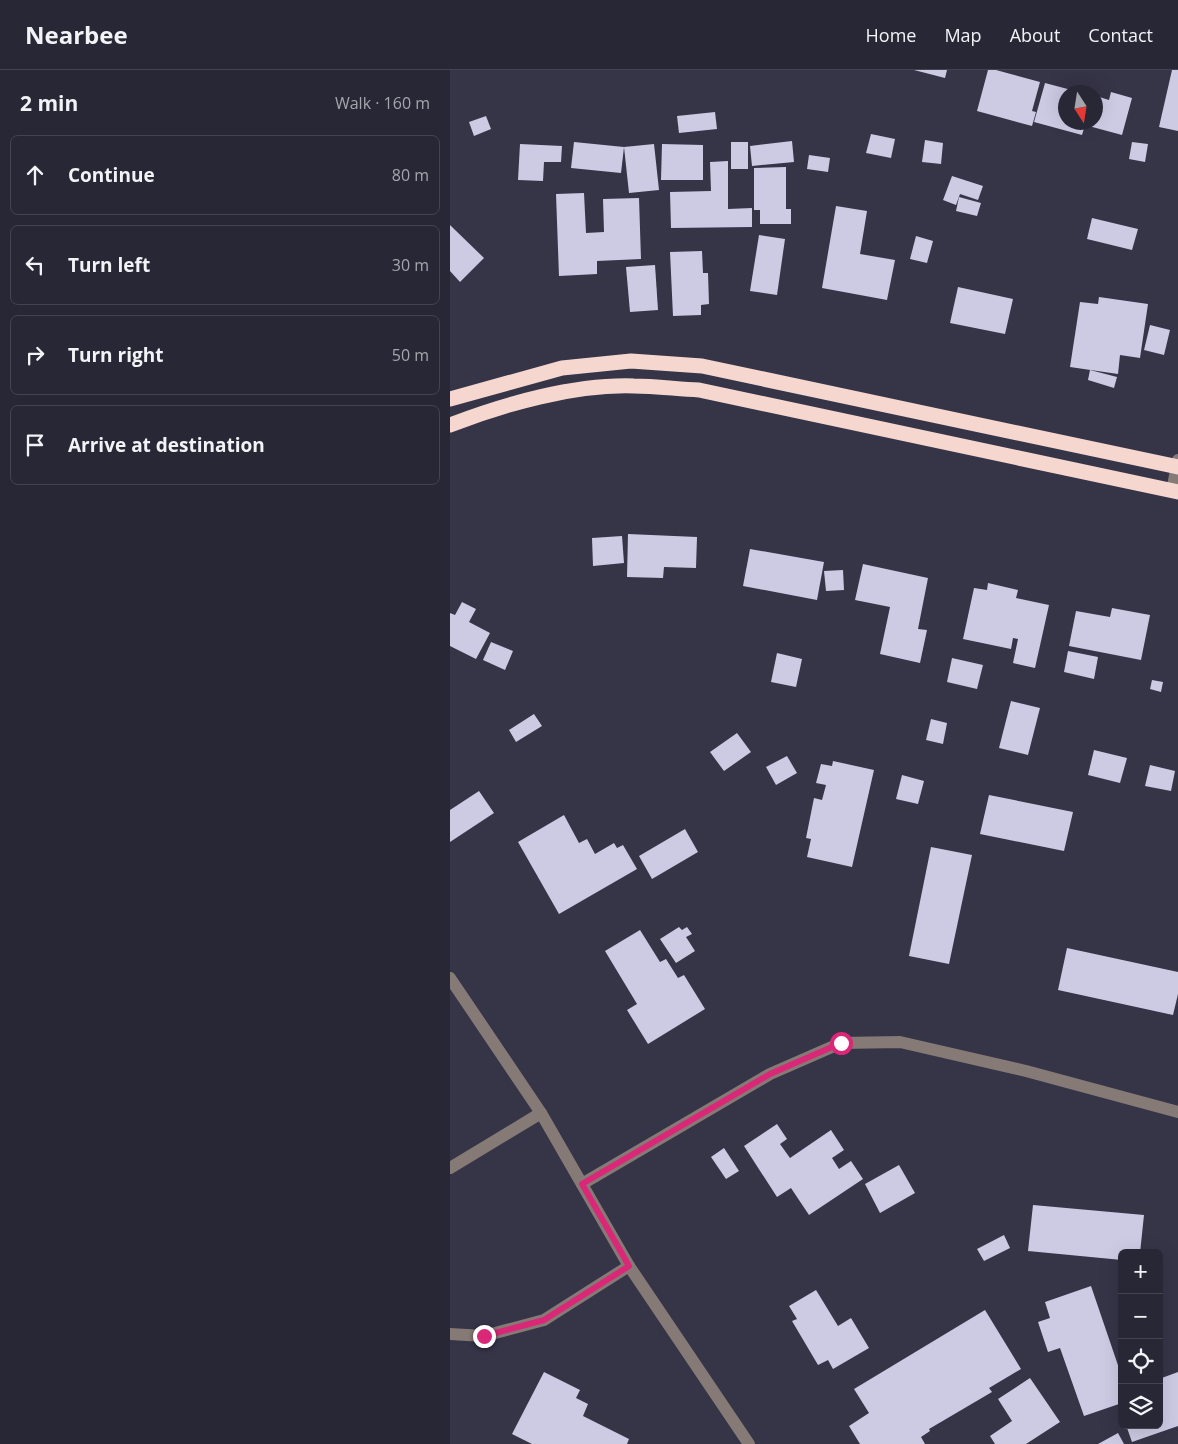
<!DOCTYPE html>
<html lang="en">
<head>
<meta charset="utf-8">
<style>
	:root { --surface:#282735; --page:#343341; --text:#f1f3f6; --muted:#a5a5ad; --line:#444450 }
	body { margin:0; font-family:"Open Sans",sans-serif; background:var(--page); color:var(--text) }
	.controls { position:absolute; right:15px; bottom:15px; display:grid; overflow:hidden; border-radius:8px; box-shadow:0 5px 20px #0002 }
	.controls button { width:45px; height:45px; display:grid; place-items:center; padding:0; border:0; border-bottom:1px solid var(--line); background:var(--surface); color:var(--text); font:25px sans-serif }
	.compass { position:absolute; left:608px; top:15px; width:45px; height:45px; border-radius:50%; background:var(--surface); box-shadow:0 5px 20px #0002; rotate:168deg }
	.stop { position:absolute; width:15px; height:15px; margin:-11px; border:4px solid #db2777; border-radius:50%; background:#fff }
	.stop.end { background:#db2777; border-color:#fff; box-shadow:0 1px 5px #0008 }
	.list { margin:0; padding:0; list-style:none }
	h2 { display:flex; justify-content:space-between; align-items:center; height:65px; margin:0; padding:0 20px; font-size:21px }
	h2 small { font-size:16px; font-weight:400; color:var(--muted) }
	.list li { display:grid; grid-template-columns:32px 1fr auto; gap:15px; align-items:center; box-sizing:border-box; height:80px; margin:0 10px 10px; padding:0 10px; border:1px solid var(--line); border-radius:8px }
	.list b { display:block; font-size:19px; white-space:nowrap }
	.list em { font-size:16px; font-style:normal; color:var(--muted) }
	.icon { flex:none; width:28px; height:28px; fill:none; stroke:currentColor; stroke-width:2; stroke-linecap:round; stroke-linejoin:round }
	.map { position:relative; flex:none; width:728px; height:1374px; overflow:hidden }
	header { display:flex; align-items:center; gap:30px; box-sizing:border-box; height:70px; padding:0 25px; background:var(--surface); border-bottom:1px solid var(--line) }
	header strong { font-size:24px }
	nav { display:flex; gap:28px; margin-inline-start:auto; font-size:18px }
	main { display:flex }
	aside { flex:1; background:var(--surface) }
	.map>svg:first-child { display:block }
	.building { fill:#cdcbe4 }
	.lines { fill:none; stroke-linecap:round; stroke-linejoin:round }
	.minor { stroke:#867a77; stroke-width:12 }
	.highway { stroke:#f5d7d0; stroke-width:15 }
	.route { stroke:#db2777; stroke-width:6 }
</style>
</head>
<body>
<header>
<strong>Nearbee</strong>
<nav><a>Home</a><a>Map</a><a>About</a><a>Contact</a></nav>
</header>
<main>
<aside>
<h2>2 min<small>Walk · 160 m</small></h2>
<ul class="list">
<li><svg class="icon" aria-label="ahead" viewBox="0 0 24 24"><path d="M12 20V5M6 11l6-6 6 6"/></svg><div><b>Continue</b></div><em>80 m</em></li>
<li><svg class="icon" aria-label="left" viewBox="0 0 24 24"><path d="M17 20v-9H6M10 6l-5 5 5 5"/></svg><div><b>Turn left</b></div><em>30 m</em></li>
<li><svg class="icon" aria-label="right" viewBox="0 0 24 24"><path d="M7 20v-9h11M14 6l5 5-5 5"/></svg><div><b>Turn right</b></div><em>50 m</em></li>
<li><svg class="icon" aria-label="arrive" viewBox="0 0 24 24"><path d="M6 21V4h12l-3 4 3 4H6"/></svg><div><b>Arrive at destination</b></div></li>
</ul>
</aside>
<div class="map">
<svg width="728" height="1374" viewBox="0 0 728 1374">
	<rect width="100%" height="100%" fill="#363447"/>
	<g class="building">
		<polygon points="464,0 497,0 495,8"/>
		<polygon points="538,0 546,0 590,12 582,41 586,42 582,56 527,41"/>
		<polygon points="722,0 728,0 728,61 709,57"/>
		<polygon points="595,13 629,22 616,22 616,52 646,52 646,26 659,30 661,22 682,28 672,65 635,55 632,65 584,52"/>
		<polygon points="265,42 267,59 229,63 227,46"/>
		<polygon points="36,46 41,59 24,66 19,52"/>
		<polygon points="421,64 445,69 441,88 416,83"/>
		<polygon points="475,70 493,73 491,94 472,92"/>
		<polygon points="342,71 344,92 302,96 300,76"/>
		<polygon points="124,72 174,77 171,103 121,98"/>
		<rect x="281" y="72" width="17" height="27"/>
		<polygon points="682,72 698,74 695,92 679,89"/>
		<polygon points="70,74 112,76 111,92 94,92 93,111 68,110"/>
		<polygon points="204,74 209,120 179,123 174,77"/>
		<polygon points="212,74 253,75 253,110 211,110"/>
		<polygon points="359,85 380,88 378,102 357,99"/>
		<polygon points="278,91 278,139 302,138 302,157 221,158 220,122 261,121 260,92"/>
		<polygon points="336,97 336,139 341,139 341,154 310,154 310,140 304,140 304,98"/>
		<polygon points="502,106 533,116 528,130 510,124 506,135 493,130"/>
		<polygon points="134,123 136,163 154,162 153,129 189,128 191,189 147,191 147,204 109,206 106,124"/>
		<polygon points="509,127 531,133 527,146 506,141"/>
		<polygon points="386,136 417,141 410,184 445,190 437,230 372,218"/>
		<polygon points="642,148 688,159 682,180 637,169"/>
		<polygon points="0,155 34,188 10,212 0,201"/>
		<polygon points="309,165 335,169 327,225 300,221"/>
		<polygon points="466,166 483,171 477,193 460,189"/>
		<polygon points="252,181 253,203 258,203 259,234 251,235 251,245 223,246 220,182"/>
		<polygon points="205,195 208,240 180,242 176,197"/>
		<polygon points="508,217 563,229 555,264 500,253"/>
		<polygon points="649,227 698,234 690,288 670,285 668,304 620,297 630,232 648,234"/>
		<polygon points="700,255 720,260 714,285 694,280"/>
		<polygon points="640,300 667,307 664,318 638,310"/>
		<polygon points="178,464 247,467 246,498 214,497 213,508 177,507"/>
		<polygon points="172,466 174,493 143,496 142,468"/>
		<polygon points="300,479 374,492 367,530 293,516"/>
		<polygon points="413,494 478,508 468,559 477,560 470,593 430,584 440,537 405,530"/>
		<polygon points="393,500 394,520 376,521 374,501"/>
		<polygon points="538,513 568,520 566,528 599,535 585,598 563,593 568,569 563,568 561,579 513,569 524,518 537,520"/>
		<polygon points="12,532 26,539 19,552 40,563 26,589 0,576 0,543 5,545"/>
		<polygon points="662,538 700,545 691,590 619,576 626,541 660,547"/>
		<polygon points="41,572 63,581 55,600 33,590"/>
		<polygon points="618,581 648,587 644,609 614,602"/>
		<polygon points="327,583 352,589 346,617 321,612"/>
		<polygon points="502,588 533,595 527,619 497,612"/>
		<polygon points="702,610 713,612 711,622 700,619"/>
		<polygon points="561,631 590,638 578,685 549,678"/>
		<polygon points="84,644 92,656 66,672 59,660"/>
		<polygon points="481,649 497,653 493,674 476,670"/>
		<polygon points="287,663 301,682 274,701 260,682"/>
		<polygon points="644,680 677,688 670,713 638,705"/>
		<polygon points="337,686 347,703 326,715 316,697"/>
		<polygon points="383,691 424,700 402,797 357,787 361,769 356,768 364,728 372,730 376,715 366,713 371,694 382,696"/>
		<polygon points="700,695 725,701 721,721 695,716"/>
		<polygon points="452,705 474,711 468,734 446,729"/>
		<polygon points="29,721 44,743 0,772 0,740"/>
		<polygon points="539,725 623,742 614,781 530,764"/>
		<polygon points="114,745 129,773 137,769 145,784 164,773 167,778 173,775 187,799 109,844 68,772"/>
		<polygon points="235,759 248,782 202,809 189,786"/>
		<polygon points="481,777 522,785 499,894 459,886"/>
		<polygon points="229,857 232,860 237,857 242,864 236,867 245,881 226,893 210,869"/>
		<polygon points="190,860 210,892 216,889 228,908 234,905 255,939 198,974 177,940 187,934 155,881"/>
		<polygon points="617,878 728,902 728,924 723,945 608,920"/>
		<polygon points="327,1054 337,1069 330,1074 340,1088 381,1060 394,1080 382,1088 389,1099 401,1091 413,1109 359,1145 341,1118 327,1127 294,1076"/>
		<polygon points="274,1078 289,1101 276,1109 261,1087"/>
		<polygon points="449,1095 465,1123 430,1143 415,1114"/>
		<polygon points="583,1135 694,1145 690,1183 672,1183 672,1190 578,1181"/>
		<polygon points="554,1165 560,1178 534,1191 527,1179"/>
		<polygon points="641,1216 672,1307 672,1340 669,1334 634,1346 610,1278 598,1282 588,1252 600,1248 595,1232"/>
		<polygon points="366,1220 388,1256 401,1248 419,1278 383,1299 378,1290 368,1295 342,1251 347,1249 339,1236"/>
		<polygon points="535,1240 571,1299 539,1318 542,1322 479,1359 480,1361 471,1367 475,1374 410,1374 399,1356 419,1343 404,1319"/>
		<polygon points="94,1302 130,1320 126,1328 138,1334 133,1346 179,1369 177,1374 82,1374 62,1364"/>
		<polygon points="728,1302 728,1356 682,1372 676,1355 709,1355 709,1309"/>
		<polygon points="580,1308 610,1352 576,1374 545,1374 540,1366 562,1351 548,1329"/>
		<polygon points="668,1363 674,1374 648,1374"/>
	</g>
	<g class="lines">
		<g class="minor">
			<polyline points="722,421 728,390"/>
			<polyline points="0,908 91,1043 179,1196 299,1374"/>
			<polyline points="0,1098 91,1043"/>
			<polyline points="132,1114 320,1004 391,973 450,972 576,1001 728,1042"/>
			<polyline points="0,1264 34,1266 94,1250 179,1196"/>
		</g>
		<g class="highway">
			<polyline points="0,329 112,298 181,291 252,296 728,397"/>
			<path d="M0,355C54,334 125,314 184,316C205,316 227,319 249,320L728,422"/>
		</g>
	</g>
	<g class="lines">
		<polyline class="route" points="34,1266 94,1250 179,1196 132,1114 320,1004 391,973"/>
	</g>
</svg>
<div class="controls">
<button>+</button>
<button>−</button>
<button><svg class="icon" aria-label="locate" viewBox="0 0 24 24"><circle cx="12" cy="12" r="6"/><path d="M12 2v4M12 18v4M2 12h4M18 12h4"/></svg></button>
<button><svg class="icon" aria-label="layers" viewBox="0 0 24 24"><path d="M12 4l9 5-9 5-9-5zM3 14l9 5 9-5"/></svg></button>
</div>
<svg class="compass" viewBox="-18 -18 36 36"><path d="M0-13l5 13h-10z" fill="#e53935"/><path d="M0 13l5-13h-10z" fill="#a5a5ad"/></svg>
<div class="stop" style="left:391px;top:973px"></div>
<div class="stop end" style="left:34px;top:1266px"></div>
</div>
</main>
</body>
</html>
